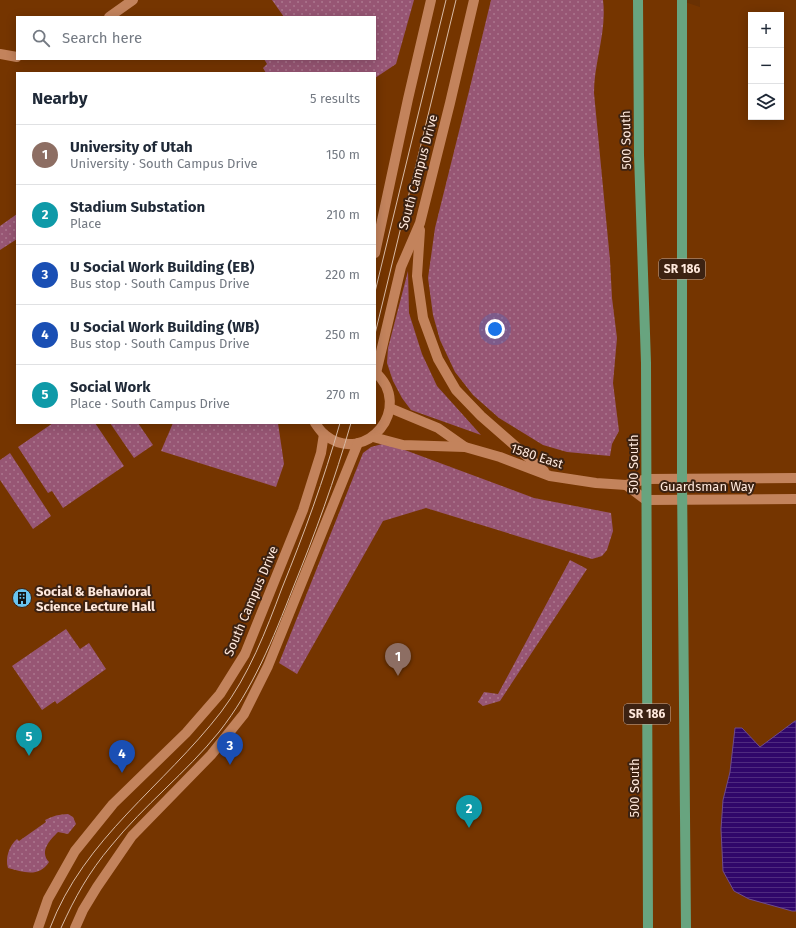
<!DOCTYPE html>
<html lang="en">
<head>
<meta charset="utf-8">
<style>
	:root { --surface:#fff; --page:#f6f6f7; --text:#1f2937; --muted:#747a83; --line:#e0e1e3; --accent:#db2777 }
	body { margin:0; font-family:"Fira Sans",sans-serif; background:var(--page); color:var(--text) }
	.controls { position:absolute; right:12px; top:12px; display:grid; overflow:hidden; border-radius:0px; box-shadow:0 2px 10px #0003 }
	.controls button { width:36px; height:36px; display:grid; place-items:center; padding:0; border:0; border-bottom:1px solid var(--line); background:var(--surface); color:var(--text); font:20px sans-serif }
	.you { position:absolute; left:495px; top:329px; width:14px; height:14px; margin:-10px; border:3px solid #fff; border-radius:50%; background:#1a73e8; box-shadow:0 0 0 6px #1a73e833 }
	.badge { display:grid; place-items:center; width:26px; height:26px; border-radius:50%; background:var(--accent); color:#fff; font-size:13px; font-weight:700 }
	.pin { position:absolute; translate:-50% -33px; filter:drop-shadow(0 1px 2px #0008) }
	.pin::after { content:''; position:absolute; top:21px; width:14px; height:12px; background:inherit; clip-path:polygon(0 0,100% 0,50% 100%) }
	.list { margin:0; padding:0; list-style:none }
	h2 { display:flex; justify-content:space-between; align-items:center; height:52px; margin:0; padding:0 16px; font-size:17px }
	h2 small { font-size:13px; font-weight:400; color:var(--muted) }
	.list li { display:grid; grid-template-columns:26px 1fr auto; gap:12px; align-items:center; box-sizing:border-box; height:60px; padding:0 16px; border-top:1px solid var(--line) }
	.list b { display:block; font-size:15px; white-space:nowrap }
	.list p { margin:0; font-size:13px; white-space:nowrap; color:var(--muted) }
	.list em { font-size:13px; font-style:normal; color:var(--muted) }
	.icon { flex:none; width:22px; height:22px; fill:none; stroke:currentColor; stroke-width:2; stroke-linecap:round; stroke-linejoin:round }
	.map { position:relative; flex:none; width:796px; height:928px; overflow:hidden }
	.search { position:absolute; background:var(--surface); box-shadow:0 2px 10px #0003; left:16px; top:16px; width:360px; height:44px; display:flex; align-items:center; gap:10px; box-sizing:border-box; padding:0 14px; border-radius:0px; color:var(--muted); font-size:15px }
	.panel { position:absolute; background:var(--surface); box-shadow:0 2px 10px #0003; left:16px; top:72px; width:360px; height:352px; border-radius:0px }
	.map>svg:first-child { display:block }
	.built { fill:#753500; fill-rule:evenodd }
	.grass { fill:url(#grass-dots) }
	.water { fill:url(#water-rules); stroke:#6e4b8c }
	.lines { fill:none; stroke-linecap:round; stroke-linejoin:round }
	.street { stroke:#c3835c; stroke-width:10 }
	.secondary { stroke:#c3835c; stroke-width:10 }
	.primary { stroke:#68a47f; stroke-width:10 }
	.tram { stroke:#d9baa5; stroke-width:1 }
	.labels { text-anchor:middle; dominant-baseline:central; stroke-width:4; stroke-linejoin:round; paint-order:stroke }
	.shield { fill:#3c2212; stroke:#c4ada0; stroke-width:1 }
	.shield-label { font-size:12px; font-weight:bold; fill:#ffe9dd }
	.street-label { font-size:13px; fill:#ffe9dd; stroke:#3c2212 }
	.poi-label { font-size:13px; font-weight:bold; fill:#ffe9dd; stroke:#3c2212; text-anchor:start }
</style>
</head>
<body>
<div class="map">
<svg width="796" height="928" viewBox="0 0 796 928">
	<defs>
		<pattern id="grass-dots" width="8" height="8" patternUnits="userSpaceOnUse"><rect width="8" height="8" fill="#975674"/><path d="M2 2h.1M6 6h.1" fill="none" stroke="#ac768e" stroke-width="1.8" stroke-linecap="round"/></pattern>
		<pattern id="water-rules" width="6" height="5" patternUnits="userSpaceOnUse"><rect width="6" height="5" fill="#30076a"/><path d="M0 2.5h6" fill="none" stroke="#4f2b7f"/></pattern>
	</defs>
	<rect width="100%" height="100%" fill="#693103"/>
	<path class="built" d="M0,0H679L700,7V0H796V928H0ZM751,15H781V117H751ZM17,17H375V59H17ZM17,73H375V423H17Z"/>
	<g class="grass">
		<polygon points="272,0 414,0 396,64 375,78 375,73 266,73 263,68 267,64 264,59 375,59 375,17 284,17"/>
		<path d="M491,0H603C607,32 594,61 594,93L610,260L612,298L617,338L613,383L619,431L612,444L610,456L567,452L543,445L499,418L473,395L455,372L440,340L433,315L428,278L435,228L471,83Z"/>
		<polygon points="17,214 17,239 0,250 0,226"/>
		<polygon points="408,271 409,313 422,354 437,386 481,435 411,410 402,398 393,381 387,363 388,348"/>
		<polygon points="53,423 95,423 124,466 63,508 52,491 48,493 18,447"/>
		<polygon points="110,423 138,423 153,445 134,458"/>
		<polygon points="173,423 278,423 284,464 276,487 161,451"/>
		<polygon points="386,443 534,498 611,513 613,531 607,550 602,556 592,559 426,508 383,521 297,674 279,663 363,453 371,447"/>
		<polygon points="10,453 51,516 33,529 0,480 0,460"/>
		<polygon points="570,560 587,569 500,701 483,706 478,702 484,692 498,694"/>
		<polygon points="66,629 80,649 89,643 106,669 57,704 55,701 42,710 12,666"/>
		<path d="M68,814L73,817L76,824L68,834L58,832C50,840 39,851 49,862C39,878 23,872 8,868C5,858 9,846 17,839L19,841L46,822L45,820C52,816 60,814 68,814Z"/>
	</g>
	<polygon class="water" points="795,721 796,721 796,911 792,911 749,899 734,891 723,871 721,829 723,800 730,772 735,728 742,728 760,747"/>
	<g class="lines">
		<g class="street">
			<polyline points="109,17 133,0"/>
			<polyline points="0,54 17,57"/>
		</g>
		<g class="secondary">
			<polyline points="420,230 417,276 423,318 438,359 456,390 481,416 544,471"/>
			<polyline points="375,253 408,99 431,0"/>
			<polyline points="376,373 401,267 420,223 450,103 474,0"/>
			<polyline points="390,408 438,428 465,447"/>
			<path d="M315,423C318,427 321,432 325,435C366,467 415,407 375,372"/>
			<polyline points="373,437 403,445 465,447 500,457 550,476 596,483 626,485 646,479 796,478"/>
			<polyline points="626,485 646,500 796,499"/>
			<polyline points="38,928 48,899 75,851 113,804 186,733 220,694 245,654 303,510 321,453 324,434"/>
			<polyline points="75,928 83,910 97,887 132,836 211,755 244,714 268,666 358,443"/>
		</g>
		<g class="primary">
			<polyline points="638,0 639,155 646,363 648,928"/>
			<polyline points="682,0 682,479 686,928"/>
		</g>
		<g class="tram">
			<polyline points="375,292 446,0"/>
			<polyline points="375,334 456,0"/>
			<path d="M50,928C84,838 164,786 221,712C249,675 266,631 282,588C304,534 324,479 340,423"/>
			<path d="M61,928C75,897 89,872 111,846C144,805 186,773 219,732C253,689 273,639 293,588C315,534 335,479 351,423"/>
		</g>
	</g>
	<defs>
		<g id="building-disc" transform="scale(1)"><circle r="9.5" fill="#69c4f0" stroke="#3c2212"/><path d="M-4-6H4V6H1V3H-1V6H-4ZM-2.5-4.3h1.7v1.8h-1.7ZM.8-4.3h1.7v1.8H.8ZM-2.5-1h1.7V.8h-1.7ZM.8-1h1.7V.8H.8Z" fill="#111"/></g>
	</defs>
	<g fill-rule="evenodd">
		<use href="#building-disc" x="22" y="598"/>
	</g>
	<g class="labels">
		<g class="shield">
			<rect x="659" y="259" width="46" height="20" rx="3"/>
			<rect x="624" y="704" width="46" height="20" rx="3"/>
		</g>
		<g class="shield-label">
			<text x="682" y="269">SR 186</text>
			<text x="647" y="714">SR 186</text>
		</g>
		<g class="street-label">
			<text transform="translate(626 140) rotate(-91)">500 South</text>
			<text transform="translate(418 172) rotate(-75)">South Campus Drive</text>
			<text transform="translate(537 456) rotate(18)">1580 East</text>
			<text transform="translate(633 464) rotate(-90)">500 South</text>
			<text x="707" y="486">Guardsman Way</text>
			<text transform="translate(251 601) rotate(-67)">South Campus Drive</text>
			<text transform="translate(634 788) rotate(-90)">500 South</text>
		</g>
		<g class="poi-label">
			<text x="36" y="591">Social &amp; Behavioral<tspan x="36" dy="15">Science Lecture Hall</tspan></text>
		</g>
	</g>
</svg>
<div class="controls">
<button>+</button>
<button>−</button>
<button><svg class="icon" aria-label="layers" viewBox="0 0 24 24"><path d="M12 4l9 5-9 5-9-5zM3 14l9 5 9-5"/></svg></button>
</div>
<div class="you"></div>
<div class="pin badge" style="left:398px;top:676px;background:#8d6e63">1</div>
<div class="pin badge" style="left:469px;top:828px;background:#0f9aa8">2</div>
<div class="pin badge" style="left:230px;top:765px;background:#1a4fb4">3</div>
<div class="pin badge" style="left:122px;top:773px;background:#1a4fb4">4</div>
<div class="pin badge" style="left:29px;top:756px;background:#0f9aa8">5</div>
<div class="search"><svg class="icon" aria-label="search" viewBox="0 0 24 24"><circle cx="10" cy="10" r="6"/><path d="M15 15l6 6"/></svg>Search here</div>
<section class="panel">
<h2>Nearby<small>5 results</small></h2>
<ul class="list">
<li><span class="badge" style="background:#8d6e63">1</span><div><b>University of Utah</b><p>University · South Campus Drive</p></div><em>150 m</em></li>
<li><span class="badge" style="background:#0f9aa8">2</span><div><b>Stadium Substation</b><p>Place</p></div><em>210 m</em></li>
<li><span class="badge" style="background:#1a4fb4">3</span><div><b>U Social Work Building (EB)</b><p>Bus stop · South Campus Drive</p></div><em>220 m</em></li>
<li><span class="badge" style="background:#1a4fb4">4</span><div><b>U Social Work Building (WB)</b><p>Bus stop · South Campus Drive</p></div><em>250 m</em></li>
<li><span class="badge" style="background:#0f9aa8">5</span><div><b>Social Work</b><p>Place · South Campus Drive</p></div><em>270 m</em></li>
</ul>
</section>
</div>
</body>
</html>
